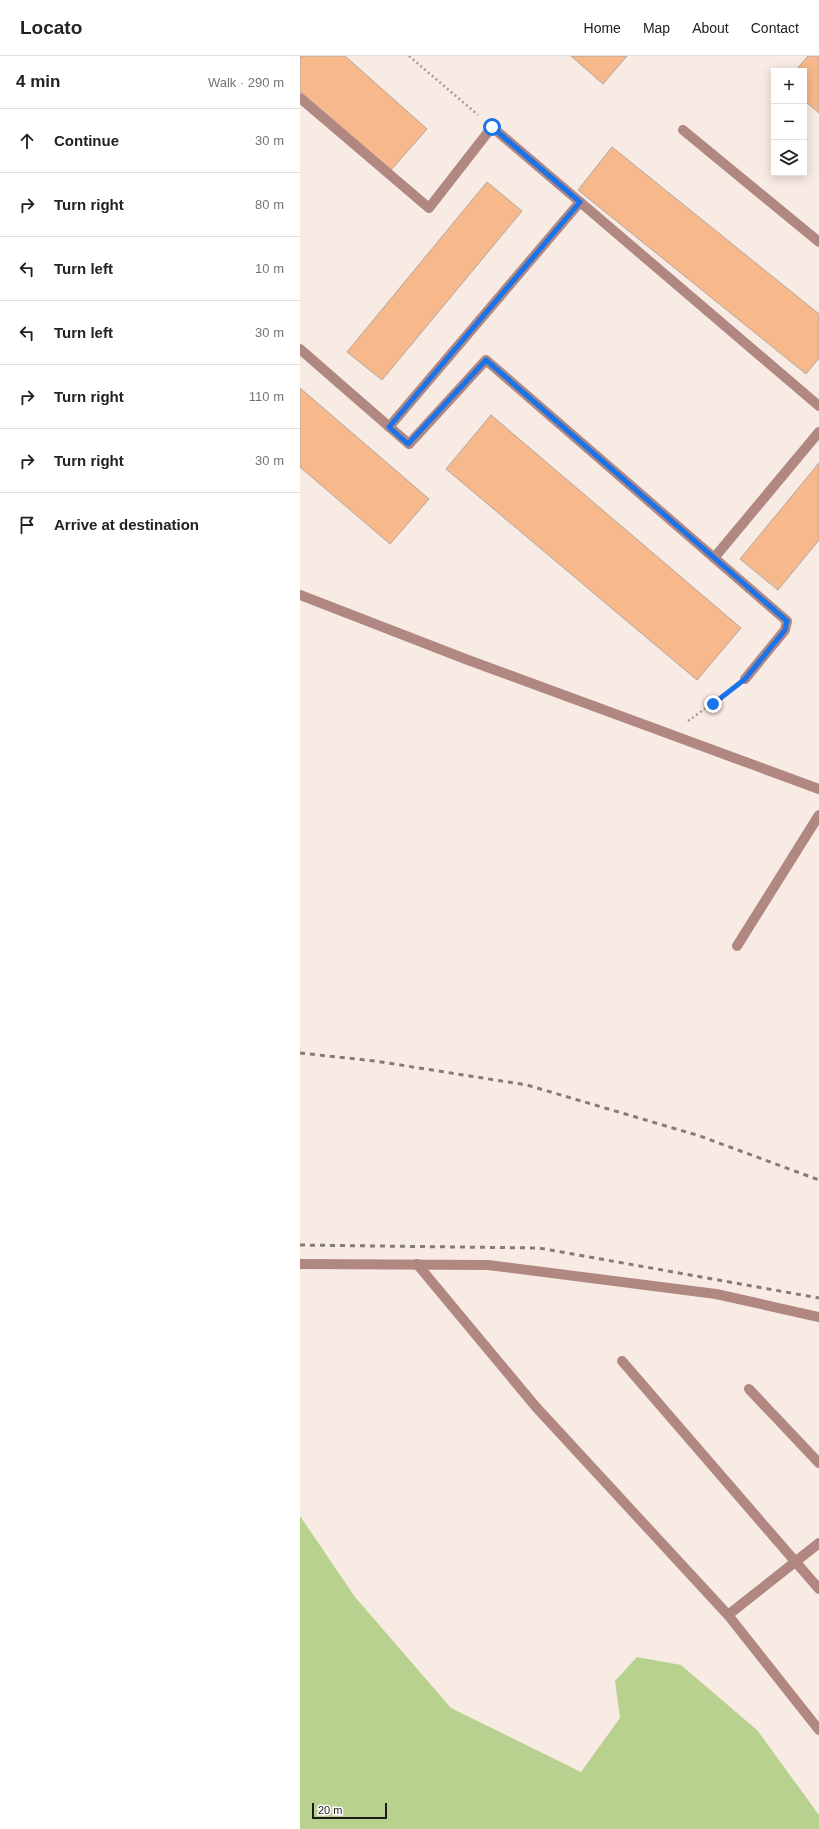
<!DOCTYPE html>
<html lang="en">
<head>
<meta charset="utf-8">
<style>
	:root { --surface:#fff; --page:#f2f2f2; --text:#222; --muted:#767676; --line:#e0e0e0 }
	body { margin:0; font-family:Helvetica,sans-serif; background:var(--page); color:var(--text) }
	.controls { position:absolute; right:12px; top:12px; display:grid; overflow:hidden; border-radius:0px; box-shadow:0 2px 10px #0003 }
	.controls button { width:36px; height:36px; display:grid; place-items:center; padding:0; border:0; border-bottom:1px solid var(--line); background:var(--surface); color:var(--text); font:20px sans-serif }
	.scale { position:absolute; left:12px; bottom:10px; width:75px; box-sizing:border-box; padding-left:4px; border:2px solid #1e1a17; border-top:0; font-size:11px; line-height:14px; white-space:nowrap; color:#1e1a17; -webkit-text-stroke:3px #fff; paint-order:stroke }
	.stop { position:absolute; width:12px; height:12px; margin:-9px; border:3px solid #1a73e8; border-radius:50%; background:#fff }
	.stop.end { background:#1a73e8; border-color:#fff; box-shadow:0 1px 4px #0008 }
	.list { margin:0; padding:0; list-style:none }
	h2 { display:flex; justify-content:space-between; align-items:center; height:52px; margin:0; padding:0 16px; font-size:17px }
	h2 small { font-size:13px; font-weight:400; color:var(--muted) }
	.list li { display:grid; grid-template-columns:26px 1fr auto; gap:12px; align-items:center; box-sizing:border-box; height:64px; padding:0 16px; border-top:1px solid var(--line) }
	.list b { display:block; font-size:15px; white-space:nowrap }
	.list em { font-size:13px; font-style:normal; color:var(--muted) }
	.icon { flex:none; width:22px; height:22px; fill:none; stroke:currentColor; stroke-width:2; stroke-linecap:round; stroke-linejoin:round }
	.map { position:relative; flex:none; width:519px; height:1773px; overflow:hidden }
	header { display:flex; align-items:center; gap:24px; box-sizing:border-box; height:56px; padding:0 20px; background:var(--surface); border-bottom:1px solid var(--line) }
	header strong { font-size:19px }
	nav { display:flex; gap:22px; margin-inline-start:auto; font-size:14px }
	main { display:flex }
	aside { flex:1; background:var(--surface) }
	.map>svg:first-child { display:block }
	.green { fill:#b8d18f }
	.building { fill:#f7b88b; stroke:#b2a69f }
	.lines { fill:none; stroke-linecap:round; stroke-linejoin:round }
	.path { stroke:#a79d98; stroke-width:2.5; stroke-dasharray:2 3; stroke-linecap:butt }
	.service { stroke:#b18782; stroke-width:10 }
	.minor { stroke:#b18782; stroke-width:10 }
	.rail { stroke:#847c77; stroke-width:3; stroke-dasharray:5 5; stroke-linecap:butt }
	.route { stroke:#1a73e8; stroke-width:5 }
</style>
</head>
<body>
<header>
<strong>Locato</strong>
<nav><a>Home</a><a>Map</a><a>About</a><a>Contact</a></nav>
</header>
<main>
<aside>
<h2>4 min<small>Walk · 290 m</small></h2>
<ul class="list">
<li><svg class="icon" aria-label="ahead" viewBox="0 0 24 24"><path d="M12 20V5M6 11l6-6 6 6"/></svg><div><b>Continue</b></div><em>30 m</em></li>
<li><svg class="icon" aria-label="right" viewBox="0 0 24 24"><path d="M7 20v-9h11M14 6l5 5-5 5"/></svg><div><b>Turn right</b></div><em>80 m</em></li>
<li><svg class="icon" aria-label="left" viewBox="0 0 24 24"><path d="M17 20v-9H6M10 6l-5 5 5 5"/></svg><div><b>Turn left</b></div><em>10 m</em></li>
<li><svg class="icon" aria-label="left" viewBox="0 0 24 24"><path d="M17 20v-9H6M10 6l-5 5 5 5"/></svg><div><b>Turn left</b></div><em>30 m</em></li>
<li><svg class="icon" aria-label="right" viewBox="0 0 24 24"><path d="M7 20v-9h11M14 6l5 5-5 5"/></svg><div><b>Turn right</b></div><em>110 m</em></li>
<li><svg class="icon" aria-label="right" viewBox="0 0 24 24"><path d="M7 20v-9h11M14 6l5 5-5 5"/></svg><div><b>Turn right</b></div><em>30 m</em></li>
<li><svg class="icon" aria-label="arrive" viewBox="0 0 24 24"><path d="M6 21V4h12l-3 4 3 4H6"/></svg><div><b>Arrive at destination</b></div></li>
</ul>
</aside>
<div class="map">
<svg width="519" height="1773" viewBox="0 0 519 1773">
	<rect width="100%" height="100%" fill="#f8ebe4"/>
	<polygon class="green" points="0,1460 55,1541 151,1652 281,1716 320,1662 315,1625 337,1601 381,1609 457,1674 519,1759 519,1773 0,1773"/>
	<g class="building">
		<polygon points="0,0 45,0 127,73 91,114 0,35"/>
		<polygon points="271,0 327,0 303,28"/>
		<polygon points="508,0 519,0 519,57 504,44 504,15 495,15"/>
		<polygon points="312,91 519,258 519,302 506,318 278,134"/>
		<polygon points="187,126 222,155 82,324 47,296"/>
		<polygon points="0,332 129,443 90,488 0,411"/>
		<polygon points="191,359 441,572 397,624 146,413"/>
		<polygon points="519,407 519,484 478,534 440,503"/>
	</g>
	<g class="lines">
		<g class="path">
			<polyline points="109,0 178,59"/>
			<polyline points="388,665 431,634"/>
		</g>
		<g class="service">
			<polyline points="0,42 129,152 192,71 280,146"/>
			<polyline points="383,74 519,186"/>
			<polyline points="0,293 109,388 186,304 487,565 485,574 445,623"/>
			<polyline points="89,371 280,146 519,350"/>
			<polyline points="414,502 519,376"/>
			<polyline points="0,539 168,604 519,733"/>
			<polyline points="437,890 519,759"/>
			<polyline points="117,1208 236,1351 428,1559 519,1674"/>
			<polyline points="322,1305 519,1533"/>
			<polyline points="449,1333 519,1407"/>
			<polyline points="428,1559 519,1487"/>
		</g>
		<polyline class="minor" points="0,1208 188,1209 416,1238 519,1261"/>
		<g class="rail">
			<polyline points="0,997 75,1005 227,1029 400,1080 519,1124"/>
			<polyline points="0,1189 239,1192 519,1242"/>
		</g>
	</g>
	<g class="lines">
		<polyline class="route" points="192,71 280,146 89,371 108,388 186,304 487,565 485,574 445,623 413,648"/>
	</g>
</svg>
<div class="controls">
<button>+</button>
<button>−</button>
<button><svg class="icon" aria-label="layers" viewBox="0 0 24 24"><path d="M12 4l9 5-9 5-9-5zM3 14l9 5 9-5"/></svg></button>
</div>
<div class="scale">20 m</div>
<div class="stop" style="left:192px;top:71px"></div>
<div class="stop end" style="left:413px;top:648px"></div>
</div>
</main>
</body>
</html>
